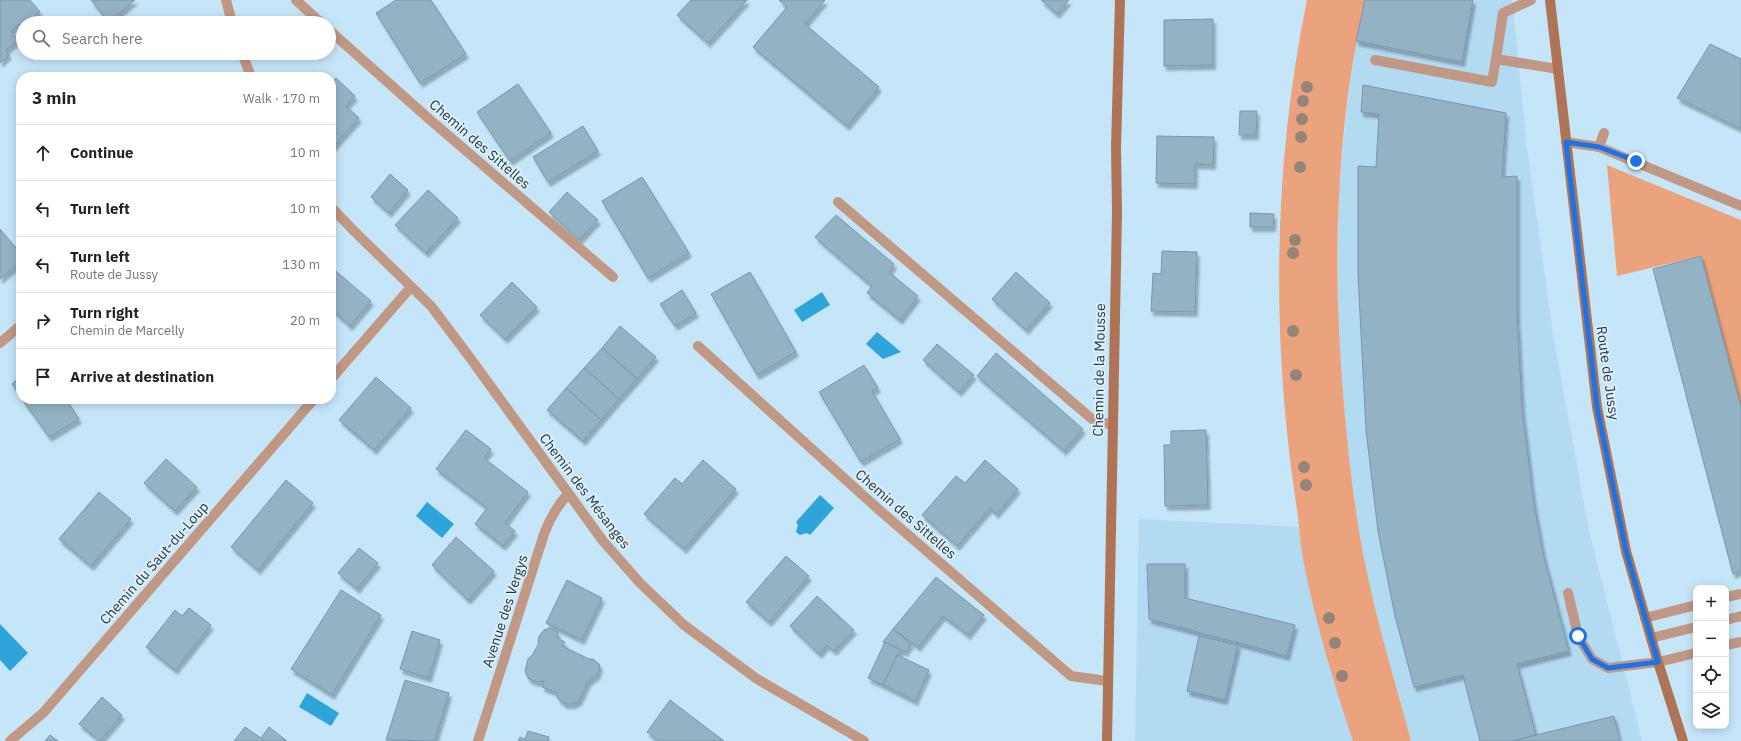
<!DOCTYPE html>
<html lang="en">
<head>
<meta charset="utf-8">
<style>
	:root { --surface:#fff; --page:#f2f2f2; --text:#222; --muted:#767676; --line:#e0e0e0 }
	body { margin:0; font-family:"IBM Plex Sans",sans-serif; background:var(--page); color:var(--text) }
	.controls { position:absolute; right:12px; bottom:12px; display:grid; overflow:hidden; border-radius:8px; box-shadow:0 2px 10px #0003 }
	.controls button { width:36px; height:36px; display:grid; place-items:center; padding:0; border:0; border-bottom:1px solid var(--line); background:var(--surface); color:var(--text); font:20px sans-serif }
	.stop { position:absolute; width:12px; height:12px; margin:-9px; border:3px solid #1a73e8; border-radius:50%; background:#fff }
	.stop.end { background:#1a73e8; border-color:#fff; box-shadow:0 1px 4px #0008 }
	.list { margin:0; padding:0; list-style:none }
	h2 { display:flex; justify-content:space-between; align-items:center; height:52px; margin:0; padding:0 16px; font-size:17px }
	h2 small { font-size:13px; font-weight:400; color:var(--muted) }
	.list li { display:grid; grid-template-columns:26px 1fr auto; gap:12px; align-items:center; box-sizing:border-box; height:56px; padding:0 16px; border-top:1px solid var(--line) }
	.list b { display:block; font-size:15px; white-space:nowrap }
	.list p { margin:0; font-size:13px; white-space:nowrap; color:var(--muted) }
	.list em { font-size:13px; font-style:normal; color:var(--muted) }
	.icon { flex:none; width:22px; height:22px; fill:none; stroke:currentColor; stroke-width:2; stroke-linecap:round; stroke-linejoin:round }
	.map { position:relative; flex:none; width:1741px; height:741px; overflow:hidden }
	.search { position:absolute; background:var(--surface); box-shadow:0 2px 10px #0003; left:16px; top:16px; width:320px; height:44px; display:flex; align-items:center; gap:10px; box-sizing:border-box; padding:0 14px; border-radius:22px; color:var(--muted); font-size:15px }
	.panel { position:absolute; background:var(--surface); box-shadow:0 2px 10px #0003; left:16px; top:72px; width:320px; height:332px; border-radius:16px }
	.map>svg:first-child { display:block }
	.built { fill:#b2daf1 }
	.green { fill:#eba37d }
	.water { fill:#2da5db }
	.building { fill:#93b3c5; stroke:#7897a9; filter:url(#shadow) }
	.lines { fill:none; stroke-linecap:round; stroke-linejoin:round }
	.lane { stroke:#c19883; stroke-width:10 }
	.street { stroke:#c19883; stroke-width:10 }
	.secondary { stroke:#af7455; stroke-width:10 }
	.tree { fill:#958478 }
	.route { stroke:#1a73e8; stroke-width:5 }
	.labels { text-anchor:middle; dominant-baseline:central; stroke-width:3.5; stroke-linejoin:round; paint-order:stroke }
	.street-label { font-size:14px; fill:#27343c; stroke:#ddf1fd }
</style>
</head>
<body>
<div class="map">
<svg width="1741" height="741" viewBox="0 0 1741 741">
	<defs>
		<filter id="shadow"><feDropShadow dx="2.5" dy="4.5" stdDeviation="1" flood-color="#0004"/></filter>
	</defs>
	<rect width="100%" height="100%" fill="#c5e6f9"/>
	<polygon class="built" points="1365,0 1512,0 1527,148 1553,334 1589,531 1642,741 1135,741 1139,519 1300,527 1358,527 1350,472 1339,354 1338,267 1339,188 1347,110 1356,41"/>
	<g class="green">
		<path d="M1307,0H1365C1335,132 1332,270 1344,405C1349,462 1355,518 1367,573C1379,630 1396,685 1411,741H1353C1333,681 1315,621 1303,559C1300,541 1299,522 1296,503C1271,337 1273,165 1307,0Z"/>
		<polygon points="1607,165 1741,220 1741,407 1701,256 1617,276"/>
	</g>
	<g class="water">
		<polygon points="822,292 830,305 802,322 794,310"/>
		<polygon points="877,332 901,352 883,359 866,344"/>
		<polygon points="820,495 834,508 810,535 807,533 800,535 796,532 798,525 796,522"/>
		<polygon points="427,502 454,524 442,538 416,516"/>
		<polygon points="0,624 28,653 10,671 0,660"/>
		<polygon points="307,693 339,713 331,726 299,707"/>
	</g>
	<g class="building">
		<polygon points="0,0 30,0 40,12 26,23 23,23 21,27 19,24 11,31 18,40 6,50 9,55 0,63"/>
		<polygon points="91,0 135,0 109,22"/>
		<polygon points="396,0 431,0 466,54 420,83 376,13"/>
		<polygon points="691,0 747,0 708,43 677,15"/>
		<polygon points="779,0 825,0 805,24 879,87 847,126 753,47 787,7"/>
		<polygon points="1041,0 1069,0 1057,14"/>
		<polygon points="1365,0 1473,0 1462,62 1356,41"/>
		<polygon points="1213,19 1213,65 1164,66 1164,20"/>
		<polygon points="1710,44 1741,59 1741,129 1677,98"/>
		<polygon points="336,78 355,96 346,106 359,118 333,147 331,146 331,83"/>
		<polygon points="518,84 551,133 510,161 477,112"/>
		<polygon points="1363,85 1506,113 1502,177 1517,176 1517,313 1522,408 1534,504 1543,553 1569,651 1517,664 1536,735 1513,741 1480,741 1463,675 1414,687 1395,616 1378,531 1366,430 1358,275 1358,166 1376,167 1379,114 1361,112"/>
		<polygon points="1240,111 1257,111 1256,135 1239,135"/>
		<polygon points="583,126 598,151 548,182 533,157"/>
		<polygon points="1157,136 1214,137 1213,165 1195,164 1195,184 1156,183"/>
		<polygon points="390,174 408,190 389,213 371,197"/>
		<polygon points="642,177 689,253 648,278 602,201"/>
		<polygon points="428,190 458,218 426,253 395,225"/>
		<polygon points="567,192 598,220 579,240 549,212"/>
		<polygon points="1250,213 1274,214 1273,227 1250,227"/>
		<polygon points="836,215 894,264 889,272 918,296 900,320 867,293 872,286 815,237"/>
		<polygon points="0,229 21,254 21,262 0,279"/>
		<polygon points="1162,251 1197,252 1195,312 1151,311 1153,273 1161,274"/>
		<polygon points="1701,256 1741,407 1741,571 1733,574 1653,269"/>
		<polygon points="331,267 371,301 350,326 331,309"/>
		<polygon points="750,272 796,352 757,375 711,294"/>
		<polygon points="1016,272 1050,303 1026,330 992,299"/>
		<polygon points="512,282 537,307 505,339 480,315"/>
		<polygon points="682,290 696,313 675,326 660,304"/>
		<polygon points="620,326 656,357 637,379 602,348"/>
		<polygon points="937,344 974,375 959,392 923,360"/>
		<polygon points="602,348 637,379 619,399 584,368"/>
		<polygon points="996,353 1083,429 1064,451 977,376"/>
		<polygon points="864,365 878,388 872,391 900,439 861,462 819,392"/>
		<polygon points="584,368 619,399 601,420 566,388"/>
		<polygon points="21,375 21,397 12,384"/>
		<polygon points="376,377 411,408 374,450 339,420"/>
		<polygon points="566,388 601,420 583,441 547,410"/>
		<polygon points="22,399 66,399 79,419 49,437"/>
		<polygon points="466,430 491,449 484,458 528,492 505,523 515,531 503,546 475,524 487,508 436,469"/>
		<polygon points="1206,430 1208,505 1165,506 1164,445 1171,445 1171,431"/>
		<polygon points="166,459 197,487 175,511 144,483"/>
		<polygon points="703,460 736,489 684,549 644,514 675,478 682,484"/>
		<polygon points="985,460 1018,489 996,514 990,508 957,546 922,515 956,476 965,483"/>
		<polygon points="286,480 313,503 258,570 231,547"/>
		<polygon points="99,492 131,519 91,566 59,539"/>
		<polygon points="456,537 494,571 468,600 432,565"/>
		<polygon points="359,548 378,563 357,589 338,573"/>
		<polygon points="786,556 809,576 769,622 746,602"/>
		<polygon points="1147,564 1185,564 1185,598 1295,625 1287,656 1149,619"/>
		<polygon points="936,577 984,615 968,635 943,616 918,647 893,629"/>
		<polygon points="567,580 602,598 582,640 546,623"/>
		<polygon points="341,590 381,615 332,695 291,669"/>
		<polygon points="817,596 854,630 834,651 827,645 819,654 790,626"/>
		<polygon points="189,608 211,625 175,670 146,647 175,610 182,616"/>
		<polygon points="551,628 558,632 557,638 565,642 562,646 589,659 593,659 600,665 598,674 588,682 579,701 573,704 565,704 558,699 557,693 542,687 544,681 536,682 528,678 525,671 528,659 533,654 538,645 539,636 544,630"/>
		<polygon points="893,629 911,644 905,652 883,642"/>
		<polygon points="412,631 440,640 429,678 400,669"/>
		<polygon points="1199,636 1238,645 1225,700 1187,691"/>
		<polygon points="885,642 901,650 883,685 868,678"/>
		<polygon points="897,655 929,670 915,701 883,685"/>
		<polygon points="405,680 449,693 435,741 386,740"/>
		<polygon points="102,697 122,715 100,741 79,724"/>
		<polygon points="670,700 724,741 659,741 647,732"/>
		<polygon points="1614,716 1620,741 1513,741 1536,735"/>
		<polygon points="245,727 261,738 269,727 287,741 234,741"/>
		<polygon points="528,731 549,737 548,741 518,741 520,737 525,739"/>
		<polygon points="50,735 58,741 45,741"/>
	</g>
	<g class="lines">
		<g class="lane">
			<polyline points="296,0 321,23"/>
			<polyline points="1531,0 1503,13 1496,59 1558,69"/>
			<polyline points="329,30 428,118 613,277"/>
			<polyline points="1375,60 1492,82 1496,59"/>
			<polyline points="1599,147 1604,133"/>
			<polyline points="838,202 1092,419 1112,425"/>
			<polyline points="698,346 877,508 1071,676 1107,681"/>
			<polyline points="1568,593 1578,636 1592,659 1608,668 1658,662 1696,653"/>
			<polyline points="1726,597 1741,594"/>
			<polyline points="1645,618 1696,605"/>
			<polyline points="1726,620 1741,616"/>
			<polyline points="1651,638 1696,627"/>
			<polyline points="1726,645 1741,642"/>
		</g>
		<g class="street">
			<polyline points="226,0 232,23"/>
			<polyline points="242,53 251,77"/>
			<polyline points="1566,142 1599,147 1741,206"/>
			<polyline points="331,207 354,231 431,306 468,355 603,541 640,583 684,625 757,679 864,741"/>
			<polyline points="0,343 21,325"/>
			<polyline points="331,379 411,287"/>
			<polyline points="10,741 44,712 314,399"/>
			<path d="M478,741L544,534C550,518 557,506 568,494"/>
		</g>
		<g class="secondary">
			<polyline points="1550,0 1597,407 1626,551 1658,662 1683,741"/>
			<polyline points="1107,741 1117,212 1116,148 1120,0"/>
		</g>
	</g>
	<g class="tree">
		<circle cx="1307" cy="87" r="6"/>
		<circle cx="1303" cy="101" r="6"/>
		<circle cx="1302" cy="119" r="6"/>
		<circle cx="1301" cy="137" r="6"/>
		<circle cx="1300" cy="167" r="6"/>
		<circle cx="1295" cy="240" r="6"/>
		<circle cx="1293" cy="253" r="6"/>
		<circle cx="1293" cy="331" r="6"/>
		<circle cx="1296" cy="375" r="6"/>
		<circle cx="1304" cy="467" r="6"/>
		<circle cx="1306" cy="485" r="6"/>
		<circle cx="1329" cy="618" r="6"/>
		<circle cx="1335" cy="643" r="6"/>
		<circle cx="1342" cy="676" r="6"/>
	</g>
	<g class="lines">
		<polyline class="route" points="1578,636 1592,659 1608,668 1658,662 1626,551 1597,407 1566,142 1599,147 1636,161"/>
	</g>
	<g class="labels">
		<g class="street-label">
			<text transform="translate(480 144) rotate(41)">Chemin des Sittelles</text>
			<text transform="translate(1099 370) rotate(-89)">Chemin de la Mousse</text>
			<text transform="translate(1608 373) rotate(82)">Route de Jussy</text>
			<text transform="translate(585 491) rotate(53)">Chemin des Mésanges</text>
			<text transform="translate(906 514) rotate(41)">Chemin des Sittelles</text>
			<text transform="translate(154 563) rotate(-49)">Chemin du Saut-du-Loup</text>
			<text transform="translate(505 611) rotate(-72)">Avenue des Vergys</text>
		</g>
	</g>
</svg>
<div class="controls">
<button>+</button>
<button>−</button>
<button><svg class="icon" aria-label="locate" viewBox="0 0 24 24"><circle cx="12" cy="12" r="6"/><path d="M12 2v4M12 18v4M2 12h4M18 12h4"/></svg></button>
<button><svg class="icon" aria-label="layers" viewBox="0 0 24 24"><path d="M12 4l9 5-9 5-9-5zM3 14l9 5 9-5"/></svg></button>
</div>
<div class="stop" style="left:1578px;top:636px"></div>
<div class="stop end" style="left:1636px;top:161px"></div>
<div class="search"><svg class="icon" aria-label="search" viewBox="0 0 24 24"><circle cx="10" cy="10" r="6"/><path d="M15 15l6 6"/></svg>Search here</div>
<section class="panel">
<h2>3 min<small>Walk · 170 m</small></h2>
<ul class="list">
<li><svg class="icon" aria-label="ahead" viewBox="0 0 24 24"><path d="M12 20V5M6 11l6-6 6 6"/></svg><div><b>Continue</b></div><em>10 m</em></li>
<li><svg class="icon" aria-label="left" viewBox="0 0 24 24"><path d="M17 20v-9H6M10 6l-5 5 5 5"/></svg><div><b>Turn left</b></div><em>10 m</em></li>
<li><svg class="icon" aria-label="left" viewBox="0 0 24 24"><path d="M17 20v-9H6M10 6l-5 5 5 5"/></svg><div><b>Turn left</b><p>Route de Jussy</p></div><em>130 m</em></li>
<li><svg class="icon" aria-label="right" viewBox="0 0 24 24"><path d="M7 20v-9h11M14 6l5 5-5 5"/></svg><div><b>Turn right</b><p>Chemin de Marcelly</p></div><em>20 m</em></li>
<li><svg class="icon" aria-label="arrive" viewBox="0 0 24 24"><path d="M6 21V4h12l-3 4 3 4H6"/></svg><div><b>Arrive at destination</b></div></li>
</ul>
</section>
</div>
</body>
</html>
